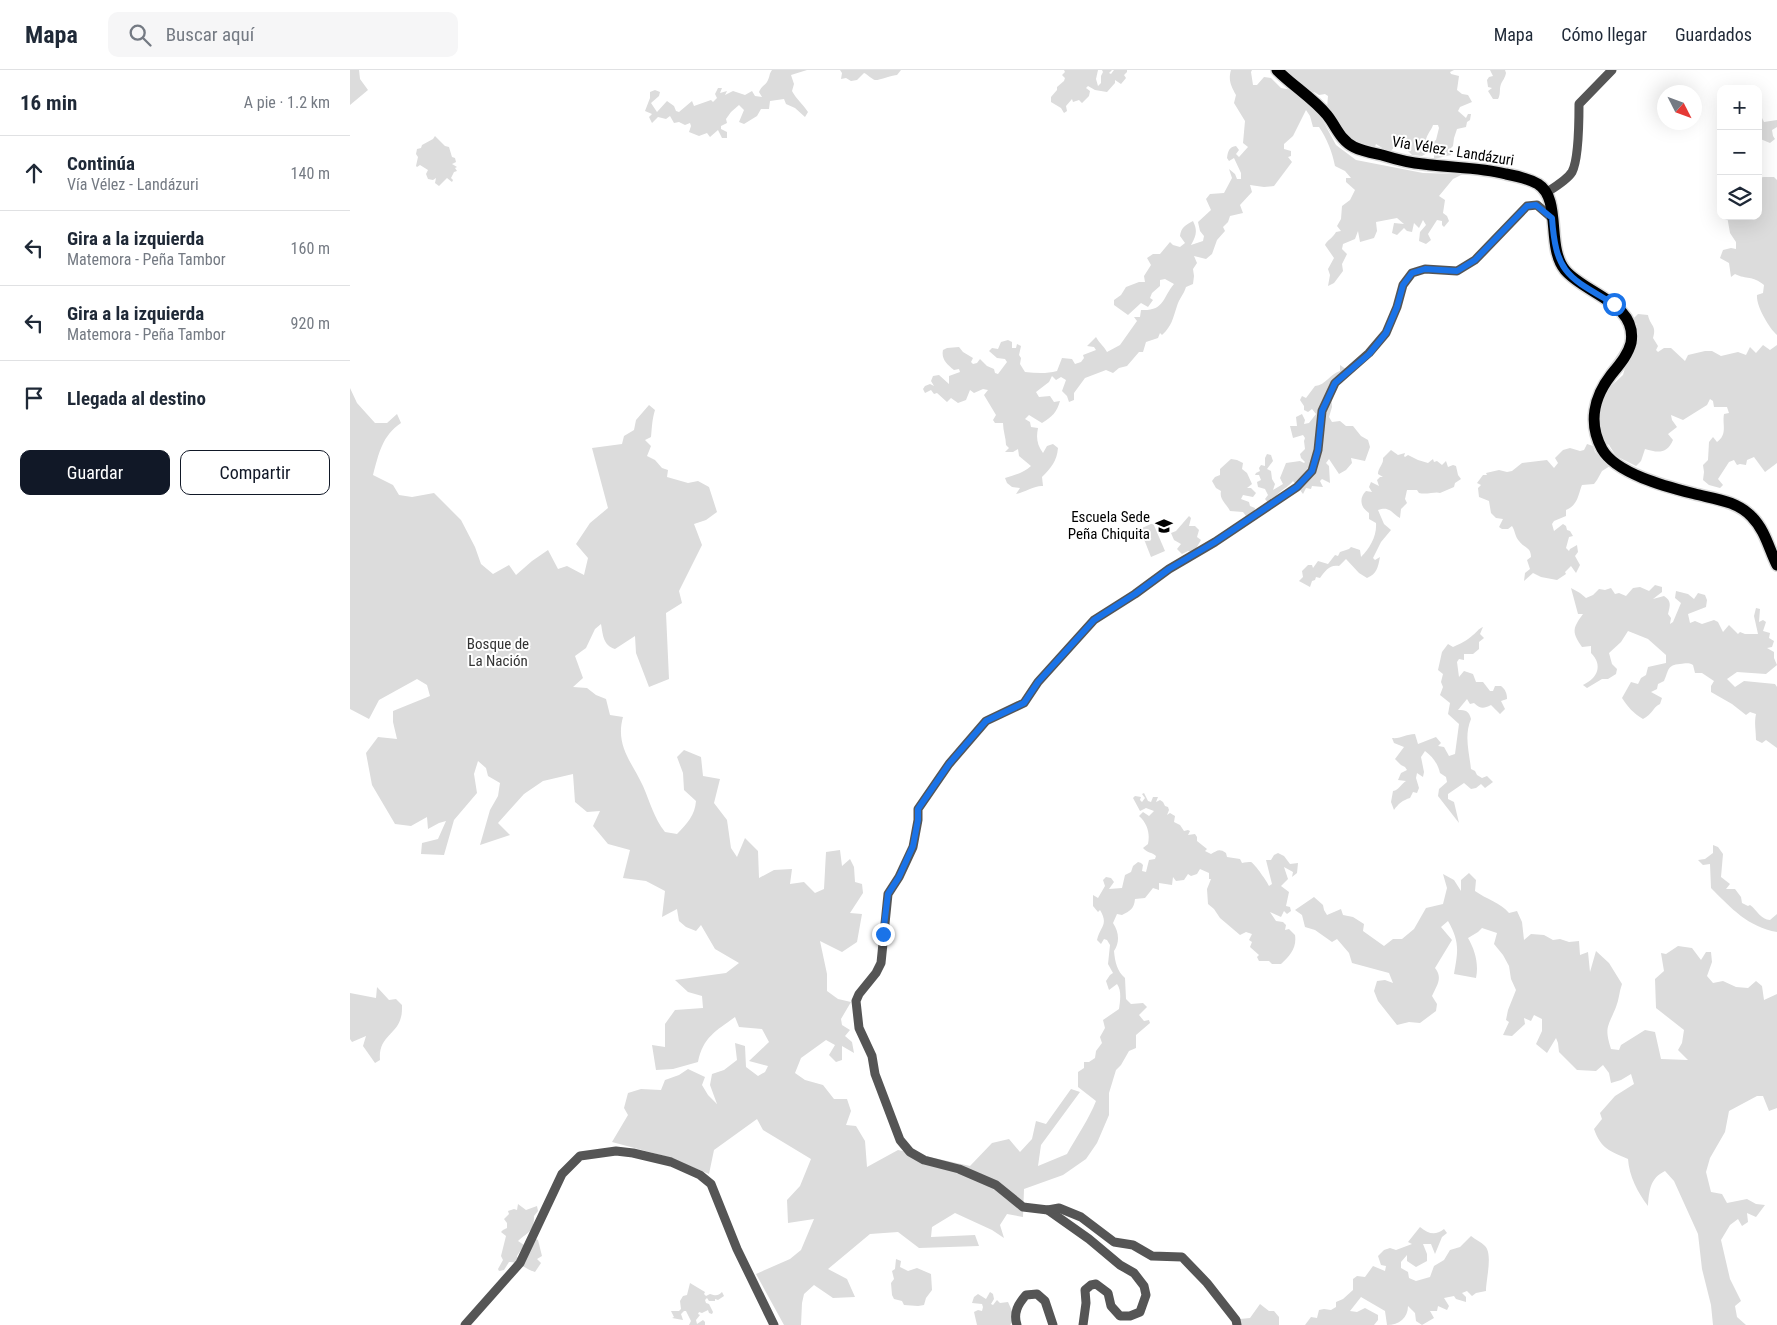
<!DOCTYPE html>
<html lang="es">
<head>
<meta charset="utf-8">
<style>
	:root { --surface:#fff; --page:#f6f6f7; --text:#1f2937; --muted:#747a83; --line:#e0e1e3; --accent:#111827 }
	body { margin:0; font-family:"Roboto Condensed",sans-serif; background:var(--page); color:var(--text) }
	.controls { position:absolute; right:15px; top:15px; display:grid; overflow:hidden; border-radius:10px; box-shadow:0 5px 20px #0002 }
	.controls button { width:45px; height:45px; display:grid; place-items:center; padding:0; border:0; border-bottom:1px solid var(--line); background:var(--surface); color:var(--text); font:25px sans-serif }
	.compass { position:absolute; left:1307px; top:15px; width:45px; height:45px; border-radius:50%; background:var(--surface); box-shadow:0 5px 20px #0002; rotate:132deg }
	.stop { position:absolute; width:15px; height:15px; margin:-11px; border:4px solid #1a73e8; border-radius:50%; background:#fff }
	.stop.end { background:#1a73e8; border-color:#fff; box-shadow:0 1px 5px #0008 }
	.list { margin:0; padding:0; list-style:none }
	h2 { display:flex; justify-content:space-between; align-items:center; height:65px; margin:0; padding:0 20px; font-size:21px }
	h2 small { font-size:16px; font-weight:400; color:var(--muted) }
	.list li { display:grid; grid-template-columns:32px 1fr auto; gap:15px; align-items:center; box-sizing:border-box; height:75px; padding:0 20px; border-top:1px solid var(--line) }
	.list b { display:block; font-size:19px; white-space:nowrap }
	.list p { margin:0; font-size:16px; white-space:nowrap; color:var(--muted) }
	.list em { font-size:16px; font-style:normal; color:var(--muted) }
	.actions { display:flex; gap:10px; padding:15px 20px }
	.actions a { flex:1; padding:11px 0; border:1px solid var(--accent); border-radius:10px; text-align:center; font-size:18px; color:var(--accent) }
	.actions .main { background:var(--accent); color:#fff }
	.icon { flex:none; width:28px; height:28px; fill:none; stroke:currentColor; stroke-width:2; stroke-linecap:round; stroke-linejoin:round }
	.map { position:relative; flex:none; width:1427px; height:1255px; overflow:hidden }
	header { display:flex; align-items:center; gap:30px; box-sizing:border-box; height:70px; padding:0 25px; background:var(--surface); border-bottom:1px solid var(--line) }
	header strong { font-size:24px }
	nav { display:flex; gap:28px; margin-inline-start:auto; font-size:18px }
	.search { width:350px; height:45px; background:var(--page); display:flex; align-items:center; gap:12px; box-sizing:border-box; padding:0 18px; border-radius:10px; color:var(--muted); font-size:19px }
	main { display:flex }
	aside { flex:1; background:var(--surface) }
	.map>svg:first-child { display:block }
	.green { fill:#dcdcdc }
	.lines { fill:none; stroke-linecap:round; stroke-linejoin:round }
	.major-casing { stroke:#dbdbdb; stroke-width:14 }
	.minor { stroke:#555; stroke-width:9 }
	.major { stroke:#000; stroke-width:11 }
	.route { stroke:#1a73e8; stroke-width:6 }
	.labels { text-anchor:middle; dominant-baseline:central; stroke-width:4; stroke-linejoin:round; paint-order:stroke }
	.street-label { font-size:15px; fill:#000; stroke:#fff }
	.poi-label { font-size:15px; fill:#000; stroke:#fff; text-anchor:end }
	.park-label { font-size:15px; fill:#333; stroke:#fff }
</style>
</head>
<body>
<header>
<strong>Mapa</strong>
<div class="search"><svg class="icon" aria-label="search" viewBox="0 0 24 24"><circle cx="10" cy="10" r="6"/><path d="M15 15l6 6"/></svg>Buscar aquí</div>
<nav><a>Mapa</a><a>Cómo llegar</a><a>Guardados</a></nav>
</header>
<main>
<aside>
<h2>16 min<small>A pie · 1.2 km</small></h2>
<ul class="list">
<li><svg class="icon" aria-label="ahead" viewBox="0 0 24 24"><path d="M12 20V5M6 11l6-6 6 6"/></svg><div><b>Continúa</b><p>Vía Vélez - Landázuri</p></div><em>140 m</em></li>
<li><svg class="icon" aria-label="left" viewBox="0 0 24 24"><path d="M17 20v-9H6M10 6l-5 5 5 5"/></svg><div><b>Gira a la izquierda</b><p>Matemora - Peña Tambor</p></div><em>160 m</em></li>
<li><svg class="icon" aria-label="left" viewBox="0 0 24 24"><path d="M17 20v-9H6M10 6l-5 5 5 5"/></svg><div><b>Gira a la izquierda</b><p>Matemora - Peña Tambor</p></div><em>920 m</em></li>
<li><svg class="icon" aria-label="arrive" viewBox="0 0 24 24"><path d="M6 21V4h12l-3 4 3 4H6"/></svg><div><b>Llegada al destino</b></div></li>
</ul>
<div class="actions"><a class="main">Guardar</a><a>Compartir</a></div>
</aside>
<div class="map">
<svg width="1427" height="1255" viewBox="0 0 1427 1255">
	<rect width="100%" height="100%" fill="#fff"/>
	<g class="green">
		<polygon points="0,0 9,0 10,9 18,20 0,35"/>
		<path d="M422,0H457L441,5L444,14L442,21C446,29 453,34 458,42L455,47L445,38L436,34L434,29L420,31L419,39H411L407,46L394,54L389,52L394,40L389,35L381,42L376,49L377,53L371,56V59L377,62V68H372L368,60L360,67L357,63L349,66L339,62L341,56L340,53L335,55L329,52L324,53L320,46L316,49L308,47L302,53L299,47L302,44L295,41L300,28V22L305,20L310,22L309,26L301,33L307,42L317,31L324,36L326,41L329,42L342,31L344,36L361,30L363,32L367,28L365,24L368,18H372L370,23L377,21L375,25L383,21L395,25L402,21L405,26L412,27L409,22C411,16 416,15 418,10C420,6 419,4 422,0Z"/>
		<path d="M490,0H551L547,5C543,5 527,11 525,10C523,10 517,4 514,3L507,10L501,11L496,8L491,9L492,3Z"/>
		<polygon points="714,0 748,0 746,9 748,16 751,13 751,6 753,2 752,0 762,0 759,3 761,4 764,0 777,0 777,2 774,5 776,8 771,14 765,10 765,13 757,22 745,20 738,16 736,18 740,21 739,26 732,33 729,30 723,32 722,29 716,36 717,41 714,43 711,38 701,32 701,27 707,20 707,17 714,11 715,8 712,5 715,2"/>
		<path d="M881,0H902L901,2L903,15H907L914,7L921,8L931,18L942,20L955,29L972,49L986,75L1006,90L1073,103L1113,104L1103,109L1089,126L1095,130L1093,143L1097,146L1099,151L1094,157L1092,155V151L1087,150L1078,164L1081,170L1076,174L1069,171L1070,162L1076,155L1073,150L1069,158L1064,153L1062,162L1057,161L1054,158L1047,165L1042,163L1044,153L1054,154L1047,148L1026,152L1027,161L1024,168L1010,172L1008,161L1005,169L993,174L992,179L997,184L992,194L993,201L984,213L978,216L980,205L978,199L984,188L975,175C977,170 983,168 986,162L991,161L987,156L991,149L992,136L1000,130L1005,120L996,112V108H1001L995,101L985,96C982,81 977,69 969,57H963L960,46L956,40L943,66L934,74V79L941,81V86L938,87L942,92L924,116L914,117L900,115L902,122L890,135L893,143L880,146L878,152L873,157L875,161L867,170L862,184L856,189L844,186L847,193L843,199L844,206L843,214L836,217C834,224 829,229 827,236C823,248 822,256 812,265L810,263L808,268L796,272L793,282H789L777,296L769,298L763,303L756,300L735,308L724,323V330L719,332L717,326L712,321L716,310L711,307L706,310L702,306L699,312L686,322L689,327L700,326L704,332L710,331C707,342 702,347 692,353L679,345L675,349L680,352L681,357L688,358C686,368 687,375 693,383L697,376L703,374L708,378C707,391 701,398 692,407L693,416C686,415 675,422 666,424L670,418L662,417L657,413L655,408C664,405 674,403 681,396L669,386L668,379L663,382H655L659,378L656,375C656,368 653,361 653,353H645L643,350L646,345L634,325L638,320L633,319L624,323L620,320L616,330L608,333L601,328L597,332L587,323L584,324L581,320L575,323L573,319L575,316L580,314L584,316L581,311L583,306L589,305L599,314V306L610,302L609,299L604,300C597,294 591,289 593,280L597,278L609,277L613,282L623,288L621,292L623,294L627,293L630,289L637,296L644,299L645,303L648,304L657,292L655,289L647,288L639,281L642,278L648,279L651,272L658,270L662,272V278H666L667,274L671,276L669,285L671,288L670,294L675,302C686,303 696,304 707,301L712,288L722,289L725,294L731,292L734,288L733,285L746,280L744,277L737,276L746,267C749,273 754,276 757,282L770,275L787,251L784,247H790L791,240C815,241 812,228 824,214L815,209L810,210V216L802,223L800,228L803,230L798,237L791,233L778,245L764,235V230L771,225L776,217L789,212H795L794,206L801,195L797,188L803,184H810L820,172L823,175L830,177L835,173L830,166C831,158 835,155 843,151C848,161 846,166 841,175L853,171L854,166L850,161L848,152L861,140L856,129L860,124L874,123L882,108L879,99L885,104L887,109H891V103L884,88L879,91L877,88C878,81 879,77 886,76L889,80L886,84L889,87L898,77L893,73L895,51L884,33L886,25C881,16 878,10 881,0Z"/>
		<path d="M933,0H1104L1100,2L1101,4L1109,6L1107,20L1112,24L1118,25L1122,32L1110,37L1108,41L1116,48L1118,44H1121L1120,50L1117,52L1116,57L1107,59L1104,68L1103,76L1098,81L1101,85L1084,89V78L1081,74L1086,70L1089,58L1088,55H1083C1081,61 1076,65 1076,71C1076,75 1078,78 1077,83L1072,86L1062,85L1058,81L1059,76L1049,71L1041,81H1037L1026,74L1025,77L1002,75L977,38L978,26L975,24L969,25L964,22H959L955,17Z"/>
		<path d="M1140,0H1155L1156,3C1155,8 1153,10 1151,14C1149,19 1151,24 1148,29H1143L1138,21L1142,18L1138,17L1137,10L1139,7L1143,6Z"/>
		<polygon points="1409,48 1412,48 1414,52 1427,50 1427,57 1422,60 1423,66 1425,69 1420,73 1408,68"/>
		<polygon points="85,66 95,76 99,77 102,87 105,88 106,92 102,94 107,97 105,98 107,101 104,102 101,108 103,110 102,112 97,108 89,116 85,113 86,108 83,110 78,109 76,104 78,100 70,95 67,97 66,96 68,87 66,84 67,79 71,78 72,75 83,69"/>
		<path d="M1414,107H1424L1427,110V265C1419,258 1406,236 1407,225L1413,223L1414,215C1402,205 1397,210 1385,204L1381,207L1379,193L1370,188L1373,180L1381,178L1386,179V172L1380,163L1377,146H1408V108Z"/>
		<path d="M1288,244L1298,245C1300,256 1307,255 1303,268L1308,276L1306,280L1308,282L1314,278H1321L1335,291L1338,285L1355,281H1362L1371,286L1388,282L1396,285L1400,277L1406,283L1413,275L1420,280L1427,275V393L1415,402L1404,387L1397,390L1396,395L1390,394L1387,395L1384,390L1379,392L1368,409L1373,415L1370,418L1359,415L1353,410L1354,402L1353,395L1358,390L1359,372L1363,367L1367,372C1378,364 1372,355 1374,344L1379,343L1377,337H1364L1363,331L1360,329L1357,335L1333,350L1321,345L1322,350L1327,357L1318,364L1323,370C1317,384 1308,383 1295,379L1291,391L1286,396L1266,386L1259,375L1253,371L1249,357L1248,342L1259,318L1273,305L1277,291L1288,274L1287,255L1284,248Z"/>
		<path d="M990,295L1000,302L986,315L981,324L982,337L979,347L982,352L990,351L996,356H1003L1011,366L1018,370L1020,377L1015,391L1001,388L1002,393L996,400L989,404L979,389L976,393L979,396L980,413L972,409L970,411L973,417L962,416L961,419L956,418L953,424L943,411C939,416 935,418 930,422C926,425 924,431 919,434L915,429L918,425L915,419L908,417L907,412L911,410L909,405H905L906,403L910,401L909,398L911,395L915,396V388L917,384L921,385L923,391L917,399L921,401L922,409L925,414L923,420L933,414L930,408L936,393L950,391L954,393L955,392L951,388L950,384L955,379L954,371L955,368L953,365L943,368L940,356H947L946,347L952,344L955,350L954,354L959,353L966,344L962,339L958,342L954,340V336L950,330L952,326L956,328L965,316C976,315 980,304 990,301Z"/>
		<path d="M0,318L7,333L25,353H37L47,344L51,353C32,366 29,383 23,405L43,415L49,425L62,427L84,423L111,450L125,477L131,494L143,504L159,495L166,505L182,491L198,480L208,499L217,496L234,505L238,488L226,474L240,453L258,438L242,378L272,374L274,366L284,360L286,350L299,335L305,340C302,350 302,357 301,367L295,370L301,376L297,386L305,390L312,398L318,400L317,407L338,413L348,411L359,417L367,442L356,450L344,454L352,475L329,521L332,533L316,543L319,609L299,617L286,583L285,566L265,579C253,575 253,565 251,554L245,559L236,578L225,586L233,608L223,617L237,618L246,625L256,629L260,645L273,647C265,676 282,692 293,716C300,732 304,748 315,762L327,764C337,754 345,745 346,731L334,720L333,703L327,687L334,680L351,687L353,706L370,709L364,733L377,750L381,778L387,787L395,768L408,781L409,808L424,800L442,799L440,814L454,812L465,823L474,819L476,782L490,780L492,796L500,789L504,797L505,812L512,814L513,823L500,843L512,844L507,872L492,882L470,871L477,904V921L488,929L501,932L491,949L492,955L500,960L495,966L502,972L504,983L492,976V990L486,992L479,985L485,975L476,970L451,988L445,1003L455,1010L473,1015L484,1029H497L501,1041L496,1055L506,1056L515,1071L517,1097L548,1080L620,1096L642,1073L659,1069L670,1082L682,1069L686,1051L696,1054L721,1019L730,1022L691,1075L688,1096L717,1084C727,1066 739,1049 746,1031L728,1017V1002L734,998V992H739L745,988L746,981L752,973L750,967L755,958L753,950L769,939C770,931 772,921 767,914L759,920L756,911L760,905L763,903L758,894L760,875L757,870L754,869L751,874L747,870C750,856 759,855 750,840L748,842L743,836V825L748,828L755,816L753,810L756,807L761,808L764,812L759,819L772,818L775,805L781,802L783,796L788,792L791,793L793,795L792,801L796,802L799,790L805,789L806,786C802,782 797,783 793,778L798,774C800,764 798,754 789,746L793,742L799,746L804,741L796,738L790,741L783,728L785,726L791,727L790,730L792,732L795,728L792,724L794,723L798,731L801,732L803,727H808L806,732L810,730L813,732L815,736L818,737L819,740L817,745L820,743L825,746L824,752L830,755L834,761L838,760L840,761L838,765L845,764L847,767V771L857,779L855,781L861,784C867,781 869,778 876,783L877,787L890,789L892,793C895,792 899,792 901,792C905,794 918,813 919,816L922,814L916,790H921L924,785L928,783L934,786L940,794L948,793L947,803L942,807L943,802L934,797L938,809L931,816L939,822L936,836L940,837L941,841L937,844L934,841L931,847L920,842L926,851L933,852L936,855L935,860L939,859L945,865C947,878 940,886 931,894H922L919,891H909L907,887L909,885L900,877L902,872L899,870L902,864L896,862L890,865L870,848L864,839L858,834L857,819L861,809H859V803L850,799L847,804L841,806L838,804L834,810L826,811L823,807L822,815L809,813V820L803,818L795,828L785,829C784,839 780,841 772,845L767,844L763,853C769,862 770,872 764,881C765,892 767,901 775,908L776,929L781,934L793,933L797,937L789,945L794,951L799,950L800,953L786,965V978L779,981L771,995L766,1000L759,1023V1045L747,1073L736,1089L713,1105L674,1119L673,1147L657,1144L650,1155L654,1168L642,1160L605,1143L582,1157L581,1167L625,1165L629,1176L569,1178L548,1162L520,1164L478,1199L497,1209L505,1227L483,1228L464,1215L454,1224L452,1233L451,1255H434L406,1204L440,1189L451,1180L464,1149L438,1153L437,1130L450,1116L461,1089L413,1060L407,1049L364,1080L359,1104L318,1087L262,1072L278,1045L274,1038L278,1023L291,1019L311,1020L315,1010L329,1005L338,999L355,1007L352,1015L358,1025L367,1034L360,1015L362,1004L374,1000L387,990L385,973L395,976L396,997L408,1006L415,1002L418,996L399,991L419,972L412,959L389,957L385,947C366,961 353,967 348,992L323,999L306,1000L302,975L315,977V954L325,940L353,938L352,926L338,922L325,910L376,903L389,893L365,879L351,855L346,861L336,857L329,851L327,839L312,847L315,821L296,811L273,808L280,780L258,774L243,756L250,741L237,742L225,732L223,704L193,711L174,724L148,753L160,765L130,775L140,740L148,726L150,713L138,706L136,698L128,691L124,704L127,723L104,750L94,785L71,784L72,773L88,769L96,751L89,753L78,759L77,747L61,756L45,754L22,715L16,683L28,667L47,669L43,652V641L80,626L77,615L67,609L29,630L19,649L0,639Z"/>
		<path d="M1237,374L1243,376L1245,382L1260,396L1252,401L1247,410L1244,414L1232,415C1228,425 1228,435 1216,440V446L1204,451L1202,454L1204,461L1213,454L1216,456L1217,460L1220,461L1223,466L1219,467L1216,478L1219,481L1220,479L1227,475L1228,482L1225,486L1230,495L1226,503L1221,496L1215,502L1216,504L1207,510L1191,507L1183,503L1174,511L1175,503L1180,499L1177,490L1181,487C1181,477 1174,478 1169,471C1165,467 1165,460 1162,456L1158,459H1152L1149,457L1153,449L1146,448L1141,443L1139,431L1129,427L1128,418L1131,415L1127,413L1133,405H1137L1136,403L1149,400L1157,402L1162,401L1172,393L1197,390L1204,398L1208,393L1205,388L1213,380L1220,378L1230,381L1234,380Z"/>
		<path d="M1041,380L1048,385L1055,383L1054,386L1055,387L1058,385L1068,390L1078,393L1083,389L1084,392L1087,391L1092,395L1096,391L1098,397L1103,395L1106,396L1108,405L1111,409L1105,413L1104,417L1090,423C1086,421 1077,425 1069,423L1067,420H1057L1055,429L1057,433L1051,439L1050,448C1041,443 1040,436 1028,440L1034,454L1041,460L1031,472L1023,488L1025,490L1030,487C1028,497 1027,504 1017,508L1009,503L996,489L989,496C980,494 975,501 970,508L966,507L965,510L962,511L960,517L949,511L953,507L952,501L958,495H962L963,498L968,491L978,494L985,485L988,486L990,482L999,479L1001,477L1010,480L1011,487C1020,478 1027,466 1026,453L1019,449V443C1010,437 1009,428 1016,421L1022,422L1019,417L1021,412L1029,416L1027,410L1030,407H1033L1028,404C1028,398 1034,394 1033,388Z"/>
		<path d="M881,389L887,390L893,393L892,399L897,403L902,414L897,418H901L906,423L903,427L893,425L891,429L899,432L900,436L905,438L904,443L896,446L893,442L880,441C877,434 869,430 871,421L866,418L862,411L865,407L870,405V399Z"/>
		<polygon points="839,446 841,448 839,456 845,456 849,460 847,467 851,470 844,482 838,481 832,484 827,479 831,474 824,470 821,463 826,461"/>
		<polygon points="803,453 815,481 801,487 790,459"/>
		<path d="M1305,515L1312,517V522L1303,529L1314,526C1322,531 1320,536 1318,544L1321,548L1320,554L1323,552L1331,533L1325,528L1326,521L1338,524L1344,529L1348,523L1355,525L1357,530L1356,537L1338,544L1340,553L1345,551L1352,554L1364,550L1368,552L1373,562L1379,555L1388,564L1390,562L1395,564H1408L1404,546L1406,538L1410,539L1409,552L1413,550L1416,552L1413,561L1420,563L1419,568L1424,571L1422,577L1417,578L1424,582V588L1427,595L1416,604L1387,602L1377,609L1385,617L1394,611L1425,614L1427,617V678L1416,670L1412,673L1406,670C1406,660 1404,653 1406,644L1400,642L1396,645L1382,634L1361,622V616L1364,611L1352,603H1345L1343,595C1337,592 1335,594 1330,594C1317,595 1319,600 1314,611L1308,614L1307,619L1301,622L1312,628L1310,634C1302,638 1303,644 1293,649C1283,643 1278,637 1272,628L1281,612L1288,614L1291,608L1296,605L1298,597L1316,593V585L1298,569L1278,561L1271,572L1259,583L1262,594L1267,599L1266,604L1258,609H1252L1237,618L1233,615C1248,608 1253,595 1241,583V576L1232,577C1222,562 1222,559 1233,544H1228L1221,518L1230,523L1236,528L1243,525L1249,519L1255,520L1261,518L1265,524L1269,523L1276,526L1283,518L1290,517L1299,521Z"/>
		<path d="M1133,557L1130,564L1134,568L1129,572V579L1123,584H1114V590L1109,589L1107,592L1109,607L1114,601L1123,604L1126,612H1133L1140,621H1143L1145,616H1151C1155,619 1157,623 1157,629L1151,631L1155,639L1150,644L1141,635C1133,639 1131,639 1124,633L1120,634L1117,629L1108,640C1116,640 1119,641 1121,649C1114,666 1119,681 1121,699L1125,701L1127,705L1132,708L1137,706L1143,712L1135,718L1131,714L1126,718L1121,719L1114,713L1098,724V729L1104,732L1109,753L1088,726L1089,719L1097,712L1096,707L1090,703C1088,694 1083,687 1075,681L1071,687L1074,702L1073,707L1067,703L1066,708L1069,718L1067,723L1063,722L1060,728C1053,730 1048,734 1044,740L1041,732L1043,721C1049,720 1051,714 1056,711L1048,710L1051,703L1057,700L1055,697L1051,695L1045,689L1054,677L1044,673L1042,668C1051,669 1056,664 1065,664L1068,674L1086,667L1091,673L1088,676L1094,677L1099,686L1105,684L1109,654L1098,644L1100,633L1090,625L1093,617L1091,612L1093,604L1088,600L1092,582L1098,574L1103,577C1110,574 1118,570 1123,565C1127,562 1128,559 1133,557Z"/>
		<path d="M1363,775L1368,777L1373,784L1371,807L1380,814L1376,819H1385L1391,827L1392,833L1398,836L1400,835C1407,840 1411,850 1420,850L1427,844V862C1398,857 1381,838 1361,818L1360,794L1353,795L1348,790L1355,789L1363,783Z"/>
		<path d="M1119,803L1126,810L1125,821C1136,829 1151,833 1159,843L1167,841L1172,852L1174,870L1181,864L1194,865L1203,870L1210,869L1219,872L1229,871L1230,885L1238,882L1240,902L1246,881L1259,893L1272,914C1269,922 1269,930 1266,937C1258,957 1254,957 1261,979L1269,980L1271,975L1295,960L1305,962L1311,989L1338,990L1328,980L1332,973L1334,960L1306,938L1305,909L1314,901L1311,883L1316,884L1328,876L1342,878L1351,890L1356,882H1361L1362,892L1357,906L1363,913L1373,911L1386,917L1398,918L1406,911L1412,916L1414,930L1427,924V1038L1419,1041L1413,1026H1407L1379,1041L1375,1062L1360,1088L1356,1102L1361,1122L1372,1124L1377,1133L1397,1129L1406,1134L1415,1135L1406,1147L1397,1143L1398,1152L1392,1156L1388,1149L1380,1155L1371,1170L1380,1209L1391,1231L1385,1236L1387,1247L1396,1255H1363L1361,1235L1352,1199L1348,1164L1324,1111L1315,1101C1300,1108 1299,1121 1298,1136C1288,1123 1279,1106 1278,1089C1260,1081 1251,1079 1244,1059L1252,1049L1250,1043L1265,1026L1284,1014L1281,1004L1271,1010L1261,1013L1259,1003L1253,995L1246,1001L1227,1000L1209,982L1208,973L1206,968L1197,983L1186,974L1192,961V949L1184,945L1181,951L1174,948L1175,954L1162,966L1153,965L1159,952L1156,950L1158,940L1166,920L1161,909L1159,896L1153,885L1144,874L1147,863L1132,858L1128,862L1118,868C1125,880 1129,894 1126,908L1104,904C1108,881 1110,872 1098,851L1091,857L1102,870L1085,898C1093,908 1087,915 1082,926L1087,934L1086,941L1070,953L1059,952L1047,955L1028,931L1024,921L1027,911L1035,910L1043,913L1039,903L1002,893L999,883L987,869L982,872L965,860L955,857L952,845L945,840L964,827L973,835L974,840L977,845L991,839L993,845L1003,847L1014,854L1013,861L1034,876L1043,869H1052L1064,859L1076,838L1093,834L1097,818L1093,804L1104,810L1111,821V810Z"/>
		<path d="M27,917L39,930L46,929L52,935C52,939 52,944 51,947C47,965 28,966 30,990L25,993L13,976L16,966L2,972L0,969V923L26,928Z"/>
		<path d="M168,1134L176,1140L187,1136L188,1141L184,1146C184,1162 179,1161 168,1171L174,1175L167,1186L168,1189L184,1168L188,1170L192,1186L187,1189L191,1193L185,1202C175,1199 170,1192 159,1192L154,1200L149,1201L148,1199L153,1190L151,1186L156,1166L151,1162L153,1160L157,1158V1153L154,1149L159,1144L158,1141L164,1139L167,1140Z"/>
		<path d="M1070,1157C1079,1164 1085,1166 1094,1159L1097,1163L1092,1167L1085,1184L1081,1174H1073L1077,1184V1191L1066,1197L1057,1191V1185L1051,1192V1198L1058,1202L1059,1208L1066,1211L1080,1207L1084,1196L1094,1190L1100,1180L1110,1177L1121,1166C1126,1170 1131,1172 1135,1176C1143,1184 1136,1209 1136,1221L1126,1223L1122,1226L1117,1221L1112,1223L1116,1227V1232L1106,1229L1104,1226L1094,1228L1099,1236L1097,1240L1088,1236L1087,1241H1080L1084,1248L1072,1255L1066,1251L1065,1243L1058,1236C1058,1248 1049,1255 1037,1255L1035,1241L1011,1227L1000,1241L1007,1242L1015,1238L1028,1245V1250L1024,1255H955L961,1247L967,1248L969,1240L974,1239L981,1240L986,1237V1232L993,1229L1003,1220V1209L1007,1206L1015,1207L1023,1196L1035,1201L1036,1196L1031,1195L1028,1186L1034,1180L1040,1178L1046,1180L1062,1174L1058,1172Z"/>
		<polygon points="546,1189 551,1191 550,1197 558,1201 567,1198 581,1204 582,1220 576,1228 574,1235 568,1236 554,1235 552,1231 544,1229 542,1225 541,1213 544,1209 542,1201 545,1199"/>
		<path d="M340,1213L355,1222L354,1224L356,1226L360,1224C366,1226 368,1226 372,1222L374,1226L368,1230L365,1229V1231H359L357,1228L355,1230L356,1233L359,1234L363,1242L362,1244L359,1243L358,1240L352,1243L349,1242L348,1244L350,1245L346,1250L347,1254L353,1250L355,1252V1255H339L341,1251L336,1241H334L331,1244L333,1250L322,1248L324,1247L321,1241H329L331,1239L330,1231L333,1226L337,1225Z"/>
		<polygon points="640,1222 643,1224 644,1229 641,1234 643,1235 647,1230 650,1233 658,1232 662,1241 664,1251 660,1255 627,1255 624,1242 628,1240 632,1241 633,1237 632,1234 622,1233 624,1227 628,1224 636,1229"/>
		<polygon points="910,1234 919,1241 924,1241 929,1247 929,1255 890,1255 890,1249 900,1248"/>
	</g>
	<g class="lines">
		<g class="major-casing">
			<path id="major" d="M927,0C943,16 963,28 977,45C986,56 990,70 1004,77C1012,81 1023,83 1032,85C1045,89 1059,93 1073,94C1101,98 1129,97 1156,104C1167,106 1179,109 1188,114C1212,129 1196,177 1215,200C1235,224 1288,233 1281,273C1278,285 1269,295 1261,305C1244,327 1238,353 1252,379C1266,404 1318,417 1345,424C1365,429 1387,431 1402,447C1415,460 1419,479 1427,495"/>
		</g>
		<g class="minor">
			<path d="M1197,122C1205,117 1217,110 1222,102C1229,89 1229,49 1229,34L1262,0"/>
			<polyline points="698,1140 739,1169 770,1195 784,1203 794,1216 796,1225 790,1242 780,1246 770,1246 761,1236 758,1223 746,1214 741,1215 735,1220 736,1233 733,1255"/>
			<polyline points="115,1255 170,1193 212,1104 230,1086 266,1081 283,1083 321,1092 350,1105 361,1114 387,1179 424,1255"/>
			<path d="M667,1255C663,1243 668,1234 676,1225L687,1224L695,1231L703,1255"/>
			<polyline points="887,1255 886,1250 857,1213 832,1187 802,1186 783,1175 764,1172 731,1147 709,1138 698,1140 673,1137 646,1115 609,1099 574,1090 560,1082 550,1070 525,1004 522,986 509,958 506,931 509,924 526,903 531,893 538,824 549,807 563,777 568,750 568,739 599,694 636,651 674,633 688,612 744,550 785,524 819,499 865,472 947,417 962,401 968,380 972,341 985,313 1019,283 1036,263 1047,237 1053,215 1062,203 1075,199 1107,201 1125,190 1177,136 1187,135 1202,148"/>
		</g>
		<use href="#major" class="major"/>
	</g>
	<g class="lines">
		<path class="route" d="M533,864L538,824L549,807L563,776L568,750V739L599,694L636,651L674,633L688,612L744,550L785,524L819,499L865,472L947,417L962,401L968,380L972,341L985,313L1019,284L1036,263L1047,237L1053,215L1062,203L1075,199L1107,201L1125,190L1177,136L1186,135L1202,148C1206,204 1218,207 1264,234"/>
	</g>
	<defs>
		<g id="school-bare" transform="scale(1.35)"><path d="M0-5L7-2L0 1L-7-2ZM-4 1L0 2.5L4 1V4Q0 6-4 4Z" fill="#000" stroke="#fff" stroke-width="2.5" paint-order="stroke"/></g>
	</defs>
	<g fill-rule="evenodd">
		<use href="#school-bare" x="814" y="456"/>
	</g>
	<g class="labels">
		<g class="street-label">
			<text transform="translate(1103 81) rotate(9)">Vía Vélez - Landázuri</text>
		</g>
		<g class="poi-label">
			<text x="800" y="447">Escuela Sede<tspan x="800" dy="17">Peña Chiquita</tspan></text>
		</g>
		<g class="park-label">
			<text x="148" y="574">Bosque de<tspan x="148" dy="17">La Nación</tspan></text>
		</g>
	</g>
</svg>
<div class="controls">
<button>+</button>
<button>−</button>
<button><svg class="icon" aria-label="layers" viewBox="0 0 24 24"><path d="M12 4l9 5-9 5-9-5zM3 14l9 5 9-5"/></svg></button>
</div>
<svg class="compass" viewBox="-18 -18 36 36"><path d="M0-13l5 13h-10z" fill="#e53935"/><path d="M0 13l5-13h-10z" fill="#747a83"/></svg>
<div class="stop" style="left:1264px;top:234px"></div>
<div class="stop end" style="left:533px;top:864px"></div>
</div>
</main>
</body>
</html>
